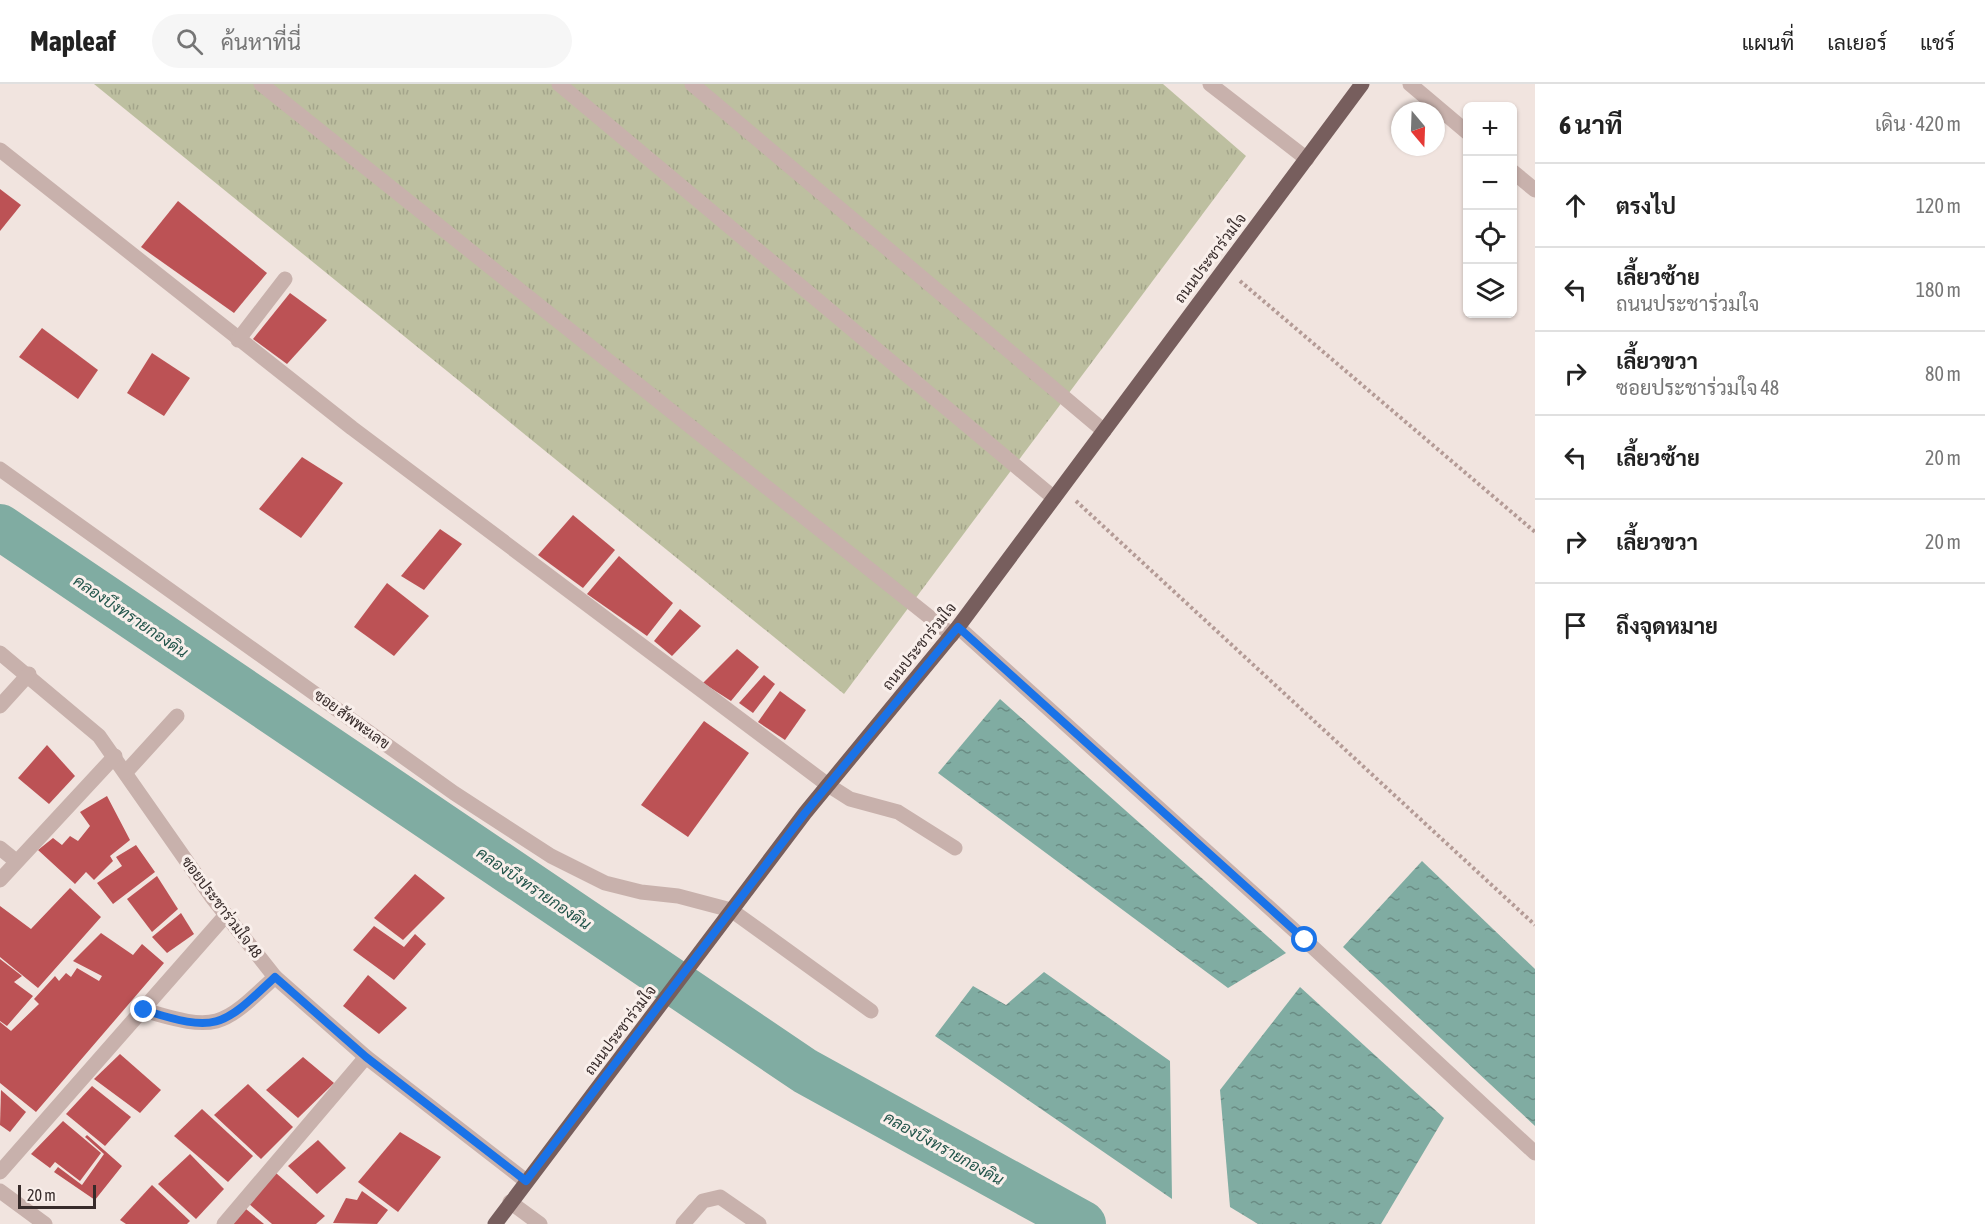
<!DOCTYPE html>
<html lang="th">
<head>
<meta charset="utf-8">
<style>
	:root { --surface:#fff; --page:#f6f6f6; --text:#222; --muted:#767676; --line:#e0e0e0 }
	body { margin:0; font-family:"Asap Condensed",Sarabun,sans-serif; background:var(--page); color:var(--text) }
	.controls { position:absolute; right:18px; top:18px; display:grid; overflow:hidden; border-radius:9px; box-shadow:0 2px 4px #0004 }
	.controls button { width:54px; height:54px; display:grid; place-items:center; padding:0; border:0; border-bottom:2px solid var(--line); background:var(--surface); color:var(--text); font:30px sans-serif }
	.compass { position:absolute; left:1391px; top:18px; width:54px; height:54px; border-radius:50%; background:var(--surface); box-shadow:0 2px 4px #0004; rotate:161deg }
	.scale { position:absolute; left:18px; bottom:15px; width:78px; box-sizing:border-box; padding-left:6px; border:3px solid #372b2a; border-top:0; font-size:16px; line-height:21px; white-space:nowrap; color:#372b2a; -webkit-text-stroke:4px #f9efeb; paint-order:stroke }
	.stop { position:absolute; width:18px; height:18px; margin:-14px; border:4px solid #1a73e8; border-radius:50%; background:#fff }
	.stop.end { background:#1a73e8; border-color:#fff; box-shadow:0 2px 6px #0008 }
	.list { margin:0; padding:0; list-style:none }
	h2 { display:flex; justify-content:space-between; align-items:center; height:78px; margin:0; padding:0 24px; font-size:26px }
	h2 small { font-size:20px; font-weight:400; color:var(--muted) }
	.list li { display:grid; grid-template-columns:39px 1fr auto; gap:18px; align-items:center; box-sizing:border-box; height:84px; padding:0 24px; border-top:2px solid var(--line) }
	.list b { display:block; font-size:22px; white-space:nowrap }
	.list p { margin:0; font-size:20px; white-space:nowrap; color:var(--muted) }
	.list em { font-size:20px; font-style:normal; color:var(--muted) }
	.icon { flex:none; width:33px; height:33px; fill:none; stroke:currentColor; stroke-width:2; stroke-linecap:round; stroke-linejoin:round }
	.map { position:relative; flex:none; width:1535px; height:1140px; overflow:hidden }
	header { display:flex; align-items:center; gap:36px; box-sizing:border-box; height:84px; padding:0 30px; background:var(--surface); border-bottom:2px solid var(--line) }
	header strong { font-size:28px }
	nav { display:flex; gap:33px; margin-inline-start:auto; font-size:21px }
	.search { width:420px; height:54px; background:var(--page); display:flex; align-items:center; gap:15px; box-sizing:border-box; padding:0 21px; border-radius:33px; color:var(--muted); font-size:22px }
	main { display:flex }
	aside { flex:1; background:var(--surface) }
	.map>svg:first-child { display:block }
	.grass { fill:url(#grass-tufts) }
	.water { fill:url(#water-ripples) }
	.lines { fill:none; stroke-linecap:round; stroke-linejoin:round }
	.river { stroke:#80aca2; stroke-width:46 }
	.building { fill:#bc5255 }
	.path { stroke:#b49b96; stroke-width:4; stroke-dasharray:3 3; stroke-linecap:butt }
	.minor { stroke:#c8b1ac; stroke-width:15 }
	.major { stroke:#775e5d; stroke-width:15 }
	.route { stroke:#1a73e8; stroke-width:8 }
	.labels { text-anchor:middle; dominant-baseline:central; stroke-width:6; stroke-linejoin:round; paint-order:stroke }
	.street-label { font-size:15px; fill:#372b2a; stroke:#f9efeb }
	.water-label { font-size:16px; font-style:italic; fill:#23554b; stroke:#f9efeb }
</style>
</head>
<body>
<header>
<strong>Mapleaf</strong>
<div class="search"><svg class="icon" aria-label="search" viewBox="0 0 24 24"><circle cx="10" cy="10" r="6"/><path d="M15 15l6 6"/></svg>ค้นหาที่นี่</div>
<nav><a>แผนที่</a><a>เลเยอร์</a><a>แชร์</a></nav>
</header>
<main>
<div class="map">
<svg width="1535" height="1140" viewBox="0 0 1535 1140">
	<defs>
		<pattern id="grass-tufts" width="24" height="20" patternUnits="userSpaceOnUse" patternTransform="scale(1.5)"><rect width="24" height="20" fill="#bdbfa0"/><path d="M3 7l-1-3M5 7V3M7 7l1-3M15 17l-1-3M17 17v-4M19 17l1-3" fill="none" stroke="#a3a48a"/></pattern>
		<pattern id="water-ripples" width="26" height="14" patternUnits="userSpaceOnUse" patternTransform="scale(1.5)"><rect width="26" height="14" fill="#80aca2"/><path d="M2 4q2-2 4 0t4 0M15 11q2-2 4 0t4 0" fill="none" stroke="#6a8c84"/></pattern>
	</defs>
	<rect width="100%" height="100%" fill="#f1e4df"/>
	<polygon class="grass" points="94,0 1163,0 1246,72 844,610"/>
	<g class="water">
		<polygon points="1000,615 1286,869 1228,904 938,689"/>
		<polygon points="1422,777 1535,885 1535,1042 1343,863"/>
		<polygon points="1044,888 1170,977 1172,1115 935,952 973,902 1006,921"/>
		<polygon points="1300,903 1444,1034 1381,1140 1258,1140 1230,1123 1220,1006"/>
	</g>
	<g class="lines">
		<polyline class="river" points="0,443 805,987 1083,1140"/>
	</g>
	<g class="building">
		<polygon points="0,105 21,121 0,147"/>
		<polygon points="178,117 267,189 234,229 141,163"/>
		<polygon points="290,209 327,236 287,280 253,255"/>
		<polygon points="42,244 98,286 78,315 19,273"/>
		<polygon points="152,269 190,294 164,332 127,309"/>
		<polygon points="302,373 343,399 301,454 259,425"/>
		<polygon points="573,431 615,466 583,504 538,471"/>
		<polygon points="440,445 462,460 424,506 401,492"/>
		<polygon points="619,472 673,519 647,552 587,510"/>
		<polygon points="387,499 429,532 394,572 354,543"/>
		<polygon points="680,525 701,542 672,572 654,557"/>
		<polygon points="737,565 759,583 731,617 703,599"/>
		<polygon points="764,591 775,600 753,629 739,619"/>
		<polygon points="780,607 806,626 785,656 758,638"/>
		<polygon points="704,637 749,669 688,753 641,721"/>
		<polygon points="47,661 75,692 49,720 18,694"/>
		<polygon points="107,712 130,756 110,772 113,777 94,796 86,788 75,800 38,766 53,754 62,761 70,752 78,757 90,742 80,728"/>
		<polygon points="136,761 155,788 113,820 97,799 122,782 116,773"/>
		<polygon points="415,790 445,814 403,856 374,834"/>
		<polygon points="157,792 178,825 152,848 127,815"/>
		<polygon points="70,804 101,833 38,904 0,873 0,822 31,845"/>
		<polygon points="181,829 194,850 167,869 152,853"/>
		<polygon points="374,842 404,863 415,850 426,860 394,896 353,866"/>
		<polygon points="101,849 133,871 142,860 164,879 36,1028 0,999 0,938 11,947 39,920 34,915 55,892 59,897 66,889 71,893 77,884 99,897 102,892 73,877"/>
		<polygon points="0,875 22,892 14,898 33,912 7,942 0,937"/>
		<polygon points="368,891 407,924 379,950 343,922"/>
		<polygon points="120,970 161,1006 140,1029 94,995"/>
		<polygon points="303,973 334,999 298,1034 266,1006"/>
		<polygon points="248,1000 293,1043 261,1075 214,1031"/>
		<polygon points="92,1002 131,1033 105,1062 66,1030"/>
		<polygon points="1,1006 26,1028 10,1048 0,1041"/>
		<polygon points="202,1025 253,1072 228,1098 174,1052"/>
		<polygon points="63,1037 101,1069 80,1097 55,1078 50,1084 31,1070"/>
		<polygon points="400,1048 441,1073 398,1128 358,1098"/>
		<polygon points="87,1051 122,1082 95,1116 54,1088 58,1083 82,1101 104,1070 85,1053"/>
		<polygon points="318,1056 346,1084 317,1110 288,1082"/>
		<polygon points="190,1070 224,1105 196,1135 158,1100"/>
		<polygon points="276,1089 325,1132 316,1140 272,1140 248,1119"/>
		<polygon points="152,1101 190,1137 187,1140 126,1140 120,1136"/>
		<polygon points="362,1107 388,1126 377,1140 333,1139 346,1114 357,1116"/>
		<polygon points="246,1125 264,1140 233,1140"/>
	</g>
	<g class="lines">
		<g class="path">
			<polyline points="1240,197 1535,448"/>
			<polyline points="1076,417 1535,841"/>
		</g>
		<g class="minor">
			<polyline points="261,0 952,551"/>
			<polyline points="559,0 1054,414"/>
			<polyline points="692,0 1104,347"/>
			<polyline points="1210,0 1307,75"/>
			<polyline points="1410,0 1468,49"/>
			<polyline points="0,66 352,344 828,701 850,715 898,728 955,764"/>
			<polyline points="1512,87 1535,106"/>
			<polyline points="238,256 285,195"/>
			<polyline points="0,385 454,709 551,772 605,799 641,808 678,812 731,826 871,927"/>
			<polyline points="958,543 1305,856 1535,1069"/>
			<polyline points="0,569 99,652 211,812 275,893 366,973 526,1097"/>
			<polyline points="0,622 29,590"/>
			<polyline points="126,688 177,632"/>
			<polyline points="0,764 16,777"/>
			<polyline points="0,796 115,672"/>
			<path d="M144,926C217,948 221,944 275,893"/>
			<polyline points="0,1088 226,831"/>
			<polyline points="0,1107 45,1140"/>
			<polyline points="510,1118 540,1140"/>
			<polyline points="224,1140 366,973"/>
			<polyline points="683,1140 703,1117 720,1113 759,1140"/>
		</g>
		<polyline class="major" points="495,1140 805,729 958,543 1362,0"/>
	</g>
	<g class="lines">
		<path class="route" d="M144,926C217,949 221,944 275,893L366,973L526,1097L805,729L958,543L1305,856"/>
	</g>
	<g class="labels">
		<g class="street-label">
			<text transform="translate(1210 174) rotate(-53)">ถนนประชาร่วมใจ</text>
			<text transform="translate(919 562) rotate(-51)">ถนนประชาร่วมใจ</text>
			<text transform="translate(352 635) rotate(36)">ซอย สัพพะเลข</text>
			<text transform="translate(222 823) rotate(53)">ซอยประชาร่วมใจ 48</text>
			<text transform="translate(620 946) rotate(-53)">ถนนประชาร่วมใจ</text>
		</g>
		<g class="water-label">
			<text transform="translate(131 532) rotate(34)">คลองบึงทรายกองดิน</text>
			<text transform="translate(534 804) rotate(34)">คลองบึงทรายกองดิน</text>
			<text transform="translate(944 1064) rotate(29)">คลองบึงทรายกองดิน</text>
		</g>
	</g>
</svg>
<div class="controls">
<button>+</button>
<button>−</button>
<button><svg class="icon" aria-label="locate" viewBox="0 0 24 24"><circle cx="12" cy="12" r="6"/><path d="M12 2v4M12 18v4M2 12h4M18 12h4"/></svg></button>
<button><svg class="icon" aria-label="layers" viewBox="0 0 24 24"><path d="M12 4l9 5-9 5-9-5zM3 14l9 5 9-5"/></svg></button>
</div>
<svg class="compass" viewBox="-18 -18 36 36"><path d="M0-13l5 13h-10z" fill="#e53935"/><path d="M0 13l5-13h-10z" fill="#767676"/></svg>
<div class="scale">20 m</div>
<div class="stop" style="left:1305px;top:856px"></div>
<div class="stop end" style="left:144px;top:926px"></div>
</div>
<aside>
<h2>6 นาที<small>เดิน · 420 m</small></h2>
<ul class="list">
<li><svg class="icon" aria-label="ahead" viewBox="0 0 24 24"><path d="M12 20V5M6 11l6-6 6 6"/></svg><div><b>ตรงไป</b></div><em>120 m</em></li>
<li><svg class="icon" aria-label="left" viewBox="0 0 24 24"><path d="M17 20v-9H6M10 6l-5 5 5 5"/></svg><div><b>เลี้ยวซ้าย</b><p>ถนนประชาร่วมใจ</p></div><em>180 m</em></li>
<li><svg class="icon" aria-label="right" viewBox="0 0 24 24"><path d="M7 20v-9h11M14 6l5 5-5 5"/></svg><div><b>เลี้ยวขวา</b><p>ซอยประชาร่วมใจ 48</p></div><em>80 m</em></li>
<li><svg class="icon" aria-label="left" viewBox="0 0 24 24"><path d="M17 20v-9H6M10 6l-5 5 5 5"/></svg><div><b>เลี้ยวซ้าย</b></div><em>20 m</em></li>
<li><svg class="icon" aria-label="right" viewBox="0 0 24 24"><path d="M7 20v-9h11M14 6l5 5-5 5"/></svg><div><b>เลี้ยวขวา</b></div><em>20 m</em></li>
<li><svg class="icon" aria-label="arrive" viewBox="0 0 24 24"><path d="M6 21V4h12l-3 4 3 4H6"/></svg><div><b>ถึงจุดหมาย</b></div></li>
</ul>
</aside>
</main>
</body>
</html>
